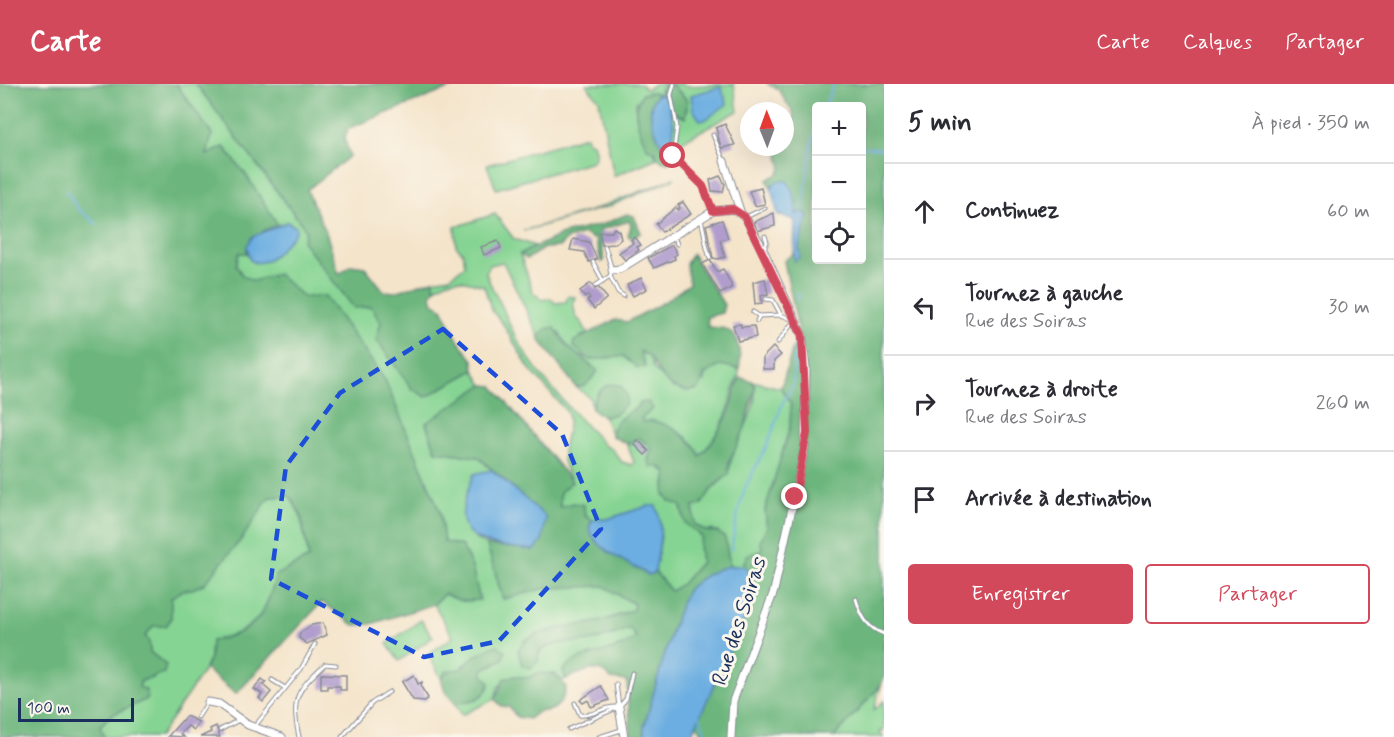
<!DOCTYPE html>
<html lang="fr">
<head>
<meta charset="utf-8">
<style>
	:root { --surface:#fff; --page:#f2f2f3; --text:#2b2b33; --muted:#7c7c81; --line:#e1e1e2; --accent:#d1495b }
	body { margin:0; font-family:Mynerve,sans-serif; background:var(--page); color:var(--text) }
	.controls { position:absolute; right:18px; top:18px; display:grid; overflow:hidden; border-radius:6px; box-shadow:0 6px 24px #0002 }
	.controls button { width:54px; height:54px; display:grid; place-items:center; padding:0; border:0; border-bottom:2px solid var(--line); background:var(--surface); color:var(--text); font:30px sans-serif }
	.compass { position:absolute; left:740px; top:18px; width:54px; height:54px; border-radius:50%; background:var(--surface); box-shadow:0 6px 24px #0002; rotate:359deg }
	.scale { position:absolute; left:18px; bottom:15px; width:116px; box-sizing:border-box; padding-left:6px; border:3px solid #1b2f5e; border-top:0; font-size:16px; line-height:21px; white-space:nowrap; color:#1b2f5e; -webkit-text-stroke:4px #fbf7ec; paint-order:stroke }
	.stop { position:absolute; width:18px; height:18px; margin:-14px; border:4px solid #d1495b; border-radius:50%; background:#fff }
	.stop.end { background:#d1495b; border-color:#fff; box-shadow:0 2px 6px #0008 }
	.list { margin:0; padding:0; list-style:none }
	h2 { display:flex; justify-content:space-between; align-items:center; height:78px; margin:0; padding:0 24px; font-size:26px }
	h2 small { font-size:20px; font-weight:400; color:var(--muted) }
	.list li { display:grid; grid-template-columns:39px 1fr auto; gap:18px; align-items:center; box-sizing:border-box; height:96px; padding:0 24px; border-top:2px solid var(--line) }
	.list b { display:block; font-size:22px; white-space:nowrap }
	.list p { margin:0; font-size:20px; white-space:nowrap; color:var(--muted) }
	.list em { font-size:20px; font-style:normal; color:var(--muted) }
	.actions { display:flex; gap:12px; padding:18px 24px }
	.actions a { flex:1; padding:14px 0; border:2px solid var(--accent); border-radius:6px; text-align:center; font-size:21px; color:var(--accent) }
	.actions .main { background:var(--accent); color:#fff }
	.icon { flex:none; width:33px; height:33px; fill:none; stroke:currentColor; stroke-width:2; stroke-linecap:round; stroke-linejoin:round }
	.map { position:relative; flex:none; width:884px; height:653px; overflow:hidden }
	header { display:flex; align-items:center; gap:36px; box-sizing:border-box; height:84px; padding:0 30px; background:var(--accent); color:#fff }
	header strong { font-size:28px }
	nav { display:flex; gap:33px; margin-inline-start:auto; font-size:21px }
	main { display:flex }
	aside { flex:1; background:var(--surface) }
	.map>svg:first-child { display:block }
	.green { fill:#86d493; stroke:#508278; stroke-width:1.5 }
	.forest { fill:#6cb67d; stroke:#44726e; stroke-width:1.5; fill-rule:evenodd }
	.water { fill:#6caee1; stroke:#446ea0; stroke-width:1.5 }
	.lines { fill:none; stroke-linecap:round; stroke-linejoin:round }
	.stream { stroke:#6caee1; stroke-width:2 }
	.building { fill:#b09dcd }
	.lane-casing { stroke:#888a94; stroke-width:5 }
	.street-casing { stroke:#888a94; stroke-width:9 }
	.lane { stroke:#fff; stroke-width:3 }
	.street { stroke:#fff; stroke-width:7 }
	.route { stroke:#d1495b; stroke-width:8 }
	.marked { fill:none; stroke:#1d4ed8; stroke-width:4.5; stroke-dasharray:12 8; stroke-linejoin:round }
	.labels { text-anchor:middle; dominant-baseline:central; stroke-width:6; stroke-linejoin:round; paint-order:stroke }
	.street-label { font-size:22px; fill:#1b2f5e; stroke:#fbf7ec }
</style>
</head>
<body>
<header>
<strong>Carte</strong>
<nav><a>Carte</a><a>Calques</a><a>Partager</a></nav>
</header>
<main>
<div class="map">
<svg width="884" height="653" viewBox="0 0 884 653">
	<rect width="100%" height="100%" fill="#fbf7ec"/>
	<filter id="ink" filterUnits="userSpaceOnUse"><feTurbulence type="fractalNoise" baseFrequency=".0167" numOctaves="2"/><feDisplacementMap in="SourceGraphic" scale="12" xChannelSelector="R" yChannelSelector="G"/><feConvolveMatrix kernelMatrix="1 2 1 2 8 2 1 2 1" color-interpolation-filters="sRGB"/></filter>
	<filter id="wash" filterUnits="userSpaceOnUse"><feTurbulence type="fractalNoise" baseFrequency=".008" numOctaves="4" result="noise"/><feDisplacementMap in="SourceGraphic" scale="24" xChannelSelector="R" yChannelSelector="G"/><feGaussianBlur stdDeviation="1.35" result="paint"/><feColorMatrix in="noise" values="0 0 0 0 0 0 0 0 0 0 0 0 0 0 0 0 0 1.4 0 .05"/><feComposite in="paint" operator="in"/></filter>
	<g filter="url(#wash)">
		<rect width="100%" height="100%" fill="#f4e4ca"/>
		<g class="green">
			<path d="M176,0H196L306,146L303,158L354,223H372L426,313L474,286L483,301L426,340L436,367L478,373L492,386L474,390L475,455L487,461L503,515L546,504L604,502L634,520L633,526L599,538L537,550L523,557L539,568C564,551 601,559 629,544L637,553L630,559L595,572L580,574L563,587L566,595L561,597L555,590L527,594L515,592L498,603L495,615L462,631L455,619L478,615L483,585L497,579L464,580L461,585L447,587L441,594L428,570L453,553L434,520L444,510L461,517L479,516L472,483L462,462L444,458L440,428L385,296L325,212L303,213L278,190L253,197L242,191L236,181L239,169H247L254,179L269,176L279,164L287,138L278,141L246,91L224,63L207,72L193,23Z"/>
			<polygon points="586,0 641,0 646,6 654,0 684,0 685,2 734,0 738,27 677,60 670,61 674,42 670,26 679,32 687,29 687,16 680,8 660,6 662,10 652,8 636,18 636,33 657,74 614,92 599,16"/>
			<polygon points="586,52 588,58 593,59 596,70 593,77 496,105 487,81"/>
			<polygon points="675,94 610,122 523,147 590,127"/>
			<path d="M495,130L514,155L535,162L520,170L533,208L542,216L550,214L555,219L566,218L568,212L575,213L573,218L576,234L581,237L588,250L581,252L585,272L590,276L624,272L628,277L645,280L639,267L649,272L653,284L673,304L704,298L705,290L721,281L739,285C740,295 735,298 733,307C729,331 716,354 699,373C696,353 668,342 651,336L643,338L641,335V319C632,329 621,334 612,345V352L604,333L615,330L594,315L592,325L590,314L576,303L585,302V274C573,269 565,262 560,249L546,245L539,253L503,178L490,181L486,189C490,203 499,214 504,227C524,282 568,321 606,363L611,364L622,378L632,381L634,378L627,360L639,354L652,364L648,376L667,389L665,400L669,417L681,422C682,437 692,444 702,453L699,460L701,478L683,499L671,507L655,488L661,452L648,422L607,435L592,436L573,419L560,424V408L572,398C569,391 564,383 563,376C561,360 572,341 567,328L529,284L503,240L492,227L484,202C460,196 458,190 435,204L433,196L450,193L465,181L463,169L456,162L455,143Z"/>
			<path d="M752,297L781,304L791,320L790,343L765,426L767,444L761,467L743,478V482H730L725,454L712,446L705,447L695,440L693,422L729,390C729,362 765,322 752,297Z"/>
			<path d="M290,412L300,431L309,474L276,491C266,532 254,549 211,557L210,574L205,585L159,653H104L100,642L111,631L147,615L139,603L141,597L153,594L166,581L150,568L149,557L145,552L153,542H166L171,535L170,514L183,506L192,505L204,500L243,453L269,413Z"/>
			<polygon points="421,536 433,553 399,577 387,560"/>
			<polygon points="881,601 874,626 884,617 884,646 880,648 883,653 834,653"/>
		</g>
		<g class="forest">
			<path d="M0,0H176L212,50L207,71L224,63L246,91L278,141L265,146L247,162V169H239L236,181L242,191L253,197L278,190L303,213L325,212L385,296L440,428L444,458L462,462L472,483L480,516L461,517L444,510L434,520L371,540L354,541L322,518L236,610L205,585L210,574L211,557C254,549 266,532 276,491L309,474L301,431L290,412L269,413L243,453L204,500L192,505L183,506L171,514V535L166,542H153L145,552L149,557L150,568L166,581L164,589L141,597L139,603L146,606L147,615L111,631L100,642L104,653H0Z"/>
			<polygon points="196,0 461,0 349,44 344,54 350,72 307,106 326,148 339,190 351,181 365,183 384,207 395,208 433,196 435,204 431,212 433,219 442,224 459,258 473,276 474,286 426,313 412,305 376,255 381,238 372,223 354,224 303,158 306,146"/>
			<polygon points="664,0 671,0 687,16 685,34 670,26 667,13 660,6"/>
			<path d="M767,0H884V592L881,601L834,653H706L696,641L754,490L743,482L747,471L761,467L762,463L760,457L767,444L765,426L790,343L791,320L781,304L793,263L801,259L784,177L795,168L800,129L796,131L797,120L790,102L772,100L771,104L767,96L778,90L782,84L778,70L790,54L794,30L778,5ZM816,22H862V176H816Z"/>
			<path d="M652,8L658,10C643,24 655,47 662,62L677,60L675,66L670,70L669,79L657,74L655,67L647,64C639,46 630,27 642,10Z"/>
			<polygon points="627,130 634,132 641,149 631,154 628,152 631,142 629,137 600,146 604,177 601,178 596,156 584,150 567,155 559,163 544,164 527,175 520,170 563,150 604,140"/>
			<path d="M692,170L724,221L722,229L707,233L708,243C714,244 722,243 727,246C740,251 741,275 739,285L721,281L705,290L699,305C674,314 659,291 649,272L640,267L645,283L637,284L624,272L590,276L573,262L574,257L615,236L627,238L664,218L689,200L686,180Z"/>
			<polygon points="554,243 568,263 598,287 585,302 576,303 541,258 539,253 546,245"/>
			<path d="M740,294L752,297L755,304L744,346L729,378V390L714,402L701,421L693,423L695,440L705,447L718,448L725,454L730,482C715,485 701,493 690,503C678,514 651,620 644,643V653H631L627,597L611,595C599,578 583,588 566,595L563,587C576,566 617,572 636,553L629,544C616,550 603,555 589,557C569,560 556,556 539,568L538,578L531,584L522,581L518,567C528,544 573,543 597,538C609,536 621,530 633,526L634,520L604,502L546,504L503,515L487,461L535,466L546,433L478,373L436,367L426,339L483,301L493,302L572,398L560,408V423L574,419L584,421L585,432L592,436L589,445L608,468L649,491L655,488L671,507L683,499L701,478L699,460L702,453L685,439L681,422L669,417L664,410L667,389L661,383H651L648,376L652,364L639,354L627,360L612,352C611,334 630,331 641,319L649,318L653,325L641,335L643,338C663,333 694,355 700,372C711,360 730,332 733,316C735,307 735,303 740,294Z"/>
			<path d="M611,300L621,302L627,312L626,320L615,330L604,333L592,325C594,313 599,304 611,300Z"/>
			<path d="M497,561L505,567L503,575L483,585V592L490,598C486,616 471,617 455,619L445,608L441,594L447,587L461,585L474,572Z"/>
			<path d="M538,589L555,590L566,603C563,619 555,629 539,627L529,635L517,633L509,623L501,622L495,615L504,595L515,592L527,594Z"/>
		</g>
		<g class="water">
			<polygon points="721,3 727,20 705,36 700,36 693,26 691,11"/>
			<path d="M658,10L667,13C671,29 680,50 666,64L662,62C655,47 643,24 658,10Z"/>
			<path d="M776,97H787C793,105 798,121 796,131L803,127L808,132L799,163L800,173L794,177L795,136L778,131L771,104Z"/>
			<path d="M287,138L296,143V148C285,159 267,187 250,176L247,162L252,153Z"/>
			<path d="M492,386L546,433L542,457L535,466C478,460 444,458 474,390Z"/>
			<path d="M648,422H656C665,442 658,467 655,488L649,491C629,479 598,468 589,445L592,436L607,435Z"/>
			<path d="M730,482H743L754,490L744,535L696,641L690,653H644V643C651,620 678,514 690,503C701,493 715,485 730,482Z"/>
		</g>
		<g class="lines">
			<g class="stream">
				<polyline points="825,22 834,0"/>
				<polyline points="862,63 882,65"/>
				<polyline points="66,106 78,125 97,140"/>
				<polyline points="803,127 811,63 816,45"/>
				<polyline points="798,217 798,209"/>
				<polyline points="731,466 738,428 745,404 768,359 783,318 793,301 796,250"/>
				<polyline points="699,631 707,653"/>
			</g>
		</g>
		<g id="blocks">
			<g class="building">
				<polygon points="725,40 735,61 721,64 716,44"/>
				<polygon points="720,92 725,100 723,108 712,107 710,96"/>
				<polygon points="761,104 765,120 755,122 749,107"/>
				<polygon points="683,118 691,130 662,148 656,140 676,123 678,126 680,124 678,121"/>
				<polygon points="774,129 775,142 757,147 754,138"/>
				<polygon points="722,136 728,154 720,156 725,173 718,175 713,174 706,141"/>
				<polygon points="614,144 619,147 621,155 615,160 602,161 599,148 612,148"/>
				<polygon points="635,153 641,161 637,163 639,166 625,176 619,169 633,159 631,156"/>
				<polygon points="573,155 589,158 597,175 589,178 584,168 570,166"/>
				<polygon points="498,157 501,164 484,171 481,163"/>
				<polygon points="672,161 677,170 674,172 675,175 654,184 648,174"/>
				<polygon points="710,176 717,188 723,185 731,200 731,204 720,210 702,180"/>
				<polygon points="641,194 647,205 633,212 627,201"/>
				<polygon points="765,195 768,210 761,211 762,219 755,220 753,198"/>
				<polygon points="591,199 595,205 598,203 607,214 594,225 587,216 590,214 588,211 585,214 580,207"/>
				<polygon points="741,240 741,243 754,242 756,253 738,257 733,241"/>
				<polygon points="773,263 781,271 774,277 774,285 763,285 763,273"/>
				<polygon points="638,356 649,367 645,371 634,360"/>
				<polygon points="323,539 327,551 307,560 299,554 300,549 312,541"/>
				<polygon points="321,590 346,591 346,606 340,606 340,602 327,602 327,605 321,605"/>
				<polygon points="414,591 418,600 422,598 421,603 428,614 425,617 413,616 402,598"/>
				<polygon points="262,595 266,598 263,601 271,608 263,618 259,614 262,610 254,605"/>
				<polygon points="601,602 609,616 591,623 588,616 583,619 580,616"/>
				<polygon points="186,632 199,638 194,646 188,642 180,650 184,653 168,652"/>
				<polygon points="216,642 220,653 200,653 211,648 210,645"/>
			</g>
		</g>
	</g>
	<g filter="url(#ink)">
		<use href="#blocks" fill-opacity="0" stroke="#888a94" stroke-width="1.5"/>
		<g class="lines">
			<g class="lane-casing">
				<g id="lane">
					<polyline points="674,0 671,11 677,43 673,72 703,102 712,126"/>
					<polyline points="713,51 724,77"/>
					<polyline points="746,133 765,124"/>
					<path d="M701,136C705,149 705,161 710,174"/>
					<polyline points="674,153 677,160"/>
					<polyline points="764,165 767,158 765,152"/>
					<polyline points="593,178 603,197"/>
					<polyline points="610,192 618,208 624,212"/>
					<polyline points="595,202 610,192 612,186 605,163"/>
					<polyline points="766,215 773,216 781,231"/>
					<polyline points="753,228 759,232"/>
					<polyline points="757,237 759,232 781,231 794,236"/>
					<polyline points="778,258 794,237"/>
					<path d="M856,515C861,532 867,544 884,550"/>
					<polyline points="272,596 285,604"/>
					<polyline points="616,600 619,622"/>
					<path d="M575,619L580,631C593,633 603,622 617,623"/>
					<polyline points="198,633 207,619"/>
					<polyline points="255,642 301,585 315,560"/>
					<polyline points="569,645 619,623 626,615 632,589"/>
					<polyline points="220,646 239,636"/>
					<path d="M299,653C291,614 296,607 325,580L336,581"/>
					<polyline points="342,653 372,619 389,608"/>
					<polyline points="599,653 621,646"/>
				</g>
			</g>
			<g class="street-casing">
				<g id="street">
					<polyline points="724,77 741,130"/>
					<polyline points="612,186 620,185 713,127 733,125 745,133 761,161 802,251 806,283 805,364 774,507 733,617 731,653"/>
					<polyline points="208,618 219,620 248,641 282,653"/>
					<polyline points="619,623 624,653"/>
				</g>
			</g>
			<use href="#lane" class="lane"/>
			<use href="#street" class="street"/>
		</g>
	</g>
	<g class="lines" filter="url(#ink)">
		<polyline class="route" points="673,72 703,102 713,127 733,125 745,133 802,251 807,349 795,413"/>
	</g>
	<path class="marked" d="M443,245L562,350L601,445L499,557L424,573L271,495L286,382L340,309Z"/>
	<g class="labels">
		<g class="street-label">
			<text transform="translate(740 537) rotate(-72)">Rue des Soiras</text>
		</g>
	</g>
</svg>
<div class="controls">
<button>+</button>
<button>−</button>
<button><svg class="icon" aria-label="locate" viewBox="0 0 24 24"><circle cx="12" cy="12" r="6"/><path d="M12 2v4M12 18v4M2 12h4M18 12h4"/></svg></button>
</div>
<svg class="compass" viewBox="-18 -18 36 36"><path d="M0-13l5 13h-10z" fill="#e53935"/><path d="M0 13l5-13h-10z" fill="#7c7c81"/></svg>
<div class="scale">100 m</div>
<div class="stop" style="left:673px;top:72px"></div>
<div class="stop end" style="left:795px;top:413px"></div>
</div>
<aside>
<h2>5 min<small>À pied · 350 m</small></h2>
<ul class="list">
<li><svg class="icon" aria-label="ahead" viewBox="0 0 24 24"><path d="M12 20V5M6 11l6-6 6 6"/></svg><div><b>Continuez</b></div><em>60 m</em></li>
<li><svg class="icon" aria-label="left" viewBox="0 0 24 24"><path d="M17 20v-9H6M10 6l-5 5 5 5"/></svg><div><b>Tournez à gauche</b><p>Rue des Soiras</p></div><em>30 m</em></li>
<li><svg class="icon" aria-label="right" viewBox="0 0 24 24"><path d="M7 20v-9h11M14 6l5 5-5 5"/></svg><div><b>Tournez à droite</b><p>Rue des Soiras</p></div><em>260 m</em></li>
<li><svg class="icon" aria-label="arrive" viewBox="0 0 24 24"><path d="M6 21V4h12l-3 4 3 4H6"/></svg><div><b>Arrivée à destination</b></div></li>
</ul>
<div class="actions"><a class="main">Enregistrer</a><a>Partager</a></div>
</aside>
</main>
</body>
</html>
